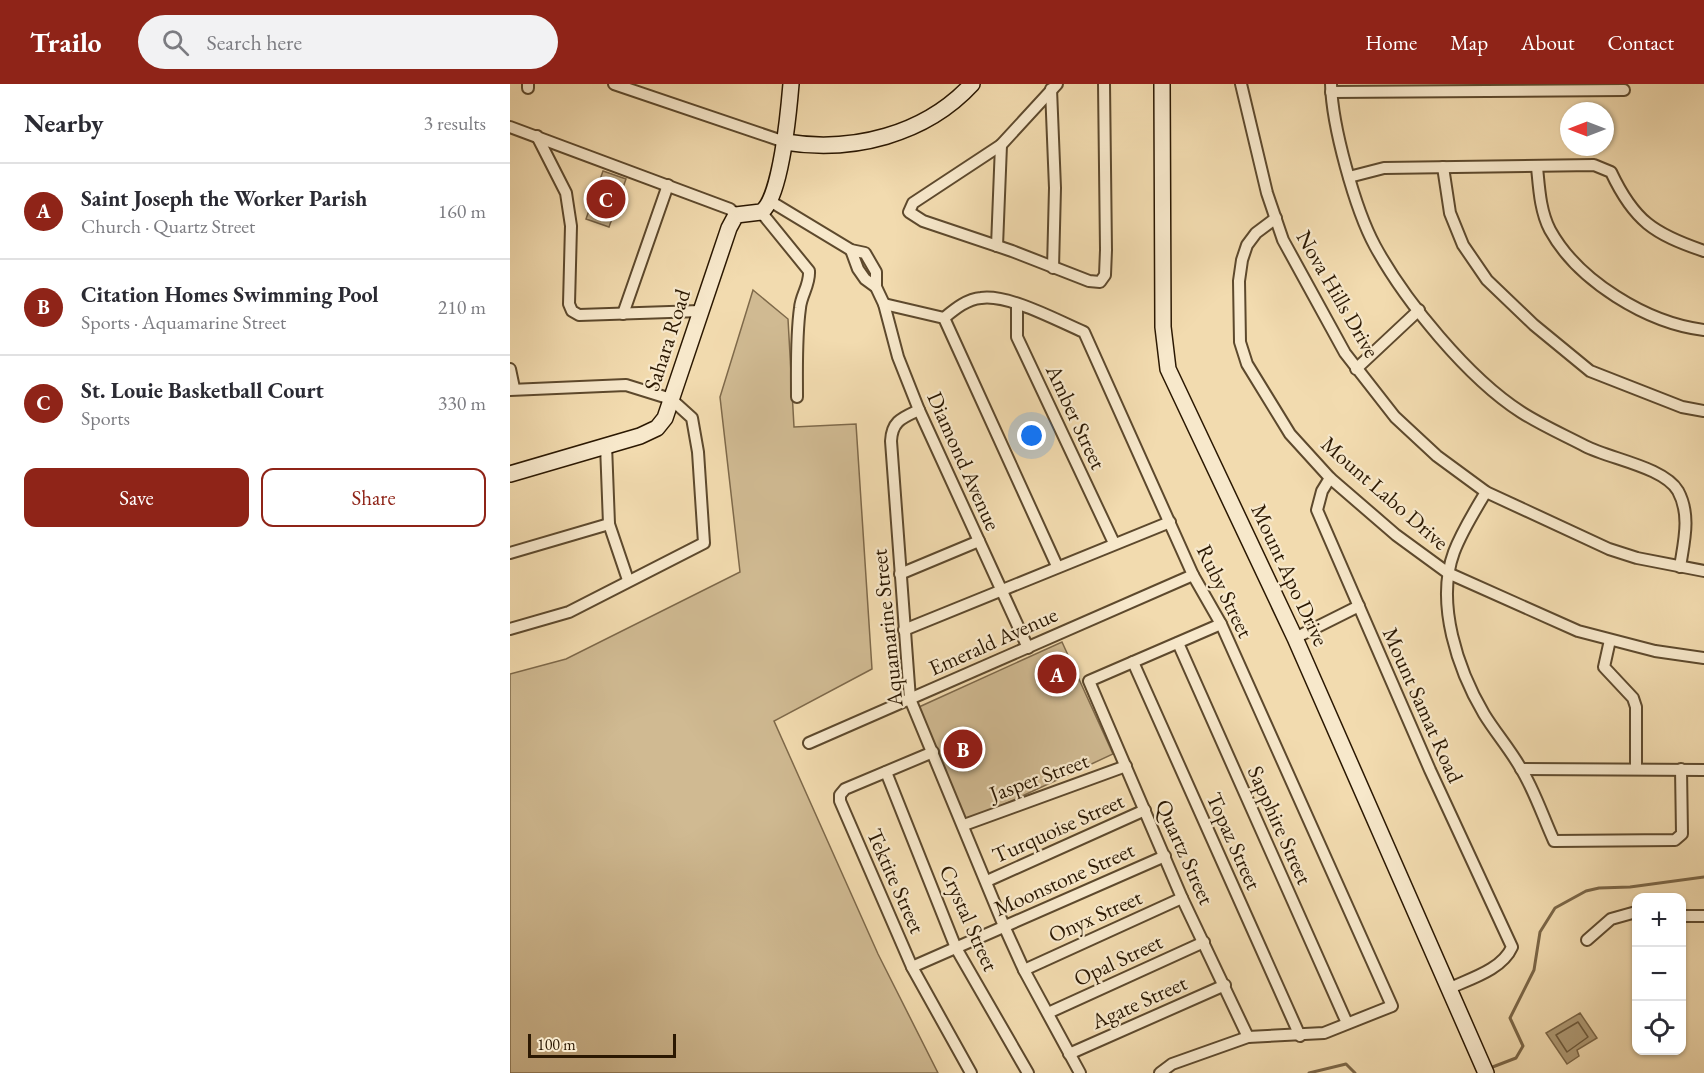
<!DOCTYPE html>
<html lang="en">
<head>
<meta charset="utf-8">
<style>
	:root { --surface:#fff; --page:#f2f2f3; --text:#2b2b33; --muted:#7c7c81; --line:#e1e1e2; --accent:#8f2418 }
	body { margin:0; font-family:"EB Garamond",serif; background:var(--page); color:var(--text) }
	.controls { position:absolute; right:18px; bottom:18px; display:grid; overflow:hidden; border-radius:12px; box-shadow:0 2px 4px #0004 }
	.controls button { width:54px; height:54px; display:grid; place-items:center; padding:0; border:0; border-bottom:2px solid var(--line); background:var(--surface); color:var(--text); font:30px sans-serif }
	.compass { position:absolute; left:1050px; top:18px; width:54px; height:54px; border-radius:50%; background:var(--surface); box-shadow:0 2px 4px #0004; rotate:270deg }
	.scale { position:absolute; left:18px; bottom:15px; width:148px; box-sizing:border-box; padding-left:6px; border:3px solid #2b1802; border-top:0; font-size:16px; line-height:21px; white-space:nowrap; color:#2b1802; -webkit-text-stroke:4px #f7e8cb; paint-order:stroke }
	.you { position:absolute; left:522px; top:352px; width:21px; height:21px; margin:-15px; border:4px solid #fff; border-radius:50%; background:#1a73e8; box-shadow:0 0 0 9px #1a73e833 }
	.badge { display:grid; place-items:center; width:39px; height:39px; border-radius:50%; background:var(--accent); color:#fff; font-size:20px; font-weight:700 }
	.pin { position:absolute; translate:-50% -50%; border:3px solid #fff; box-shadow:0 2px 6px #0006 }
	.list { margin:0; padding:0; list-style:none }
	h2 { display:flex; justify-content:space-between; align-items:center; height:78px; margin:0; padding:0 24px; font-size:26px }
	h2 small { font-size:20px; font-weight:400; color:var(--muted) }
	.list li { display:grid; grid-template-columns:39px 1fr auto; gap:18px; align-items:center; box-sizing:border-box; height:96px; padding:0 24px; border-top:2px solid var(--line) }
	.list b { display:block; font-size:22px; white-space:nowrap }
	.list p { margin:0; font-size:20px; white-space:nowrap; color:var(--muted) }
	.list em { font-size:20px; font-style:normal; color:var(--muted) }
	.actions { display:flex; gap:12px; padding:18px 24px }
	.actions a { flex:1; padding:14px 0; border:2px solid var(--accent); border-radius:12px; text-align:center; font-size:21px; color:var(--accent) }
	.actions .main { background:var(--accent); color:#fff }
	.icon { flex:none; width:33px; height:33px; fill:none; stroke:currentColor; stroke-width:2; stroke-linecap:round; stroke-linejoin:round }
	.map { position:relative; flex:none; width:1194px; height:989px; overflow:hidden }
	header { display:flex; align-items:center; gap:36px; box-sizing:border-box; height:84px; padding:0 30px; background:var(--accent); color:#fff }
	header strong { font-size:28px }
	nav { display:flex; gap:33px; margin-inline-start:auto; font-size:21px }
	.search { width:420px; height:54px; background:var(--page); display:flex; align-items:center; gap:15px; box-sizing:border-box; padding:0 21px; border-radius:33px; color:var(--muted); font-size:22px }
	main { display:flex }
	aside { flex:1; background:var(--surface) }
	.map>svg:first-child { display:block }
	.green { fill:#d0ba92; stroke:#7e694a; stroke-width:1.5 }
	.water { fill:#ae9974; stroke:#7a6546; stroke-width:1.5 }
	.lines { fill:none; stroke-linecap:round; stroke-linejoin:round }
	.shore { stroke:#6c583b; stroke-width:1.5 }
	.stream { stroke:#7a6546; stroke-width:3 }
	.street-casing { stroke:#5d492d; stroke-width:14 }
	.secondary-casing { stroke:#2b1802; stroke-width:18 }
	.street { stroke:#f7e8cb; stroke-width:10 }
	.secondary { stroke:#f7e8cb; stroke-width:15 }
	.labels { text-anchor:middle; dominant-baseline:central; stroke-width:4.5; stroke-linejoin:round; paint-order:stroke }
	.street-label { font-size:22px; fill:#2b1802; stroke:#f7e8cb }
</style>
</head>
<body>
<header>
<strong>Trailo</strong>
<div class="search"><svg class="icon" aria-label="search" viewBox="0 0 24 24"><circle cx="10" cy="10" r="6"/><path d="M15 15l6 6"/></svg>Search here</div>
<nav><a>Home</a><a>Map</a><a>About</a><a>Contact</a></nav>
</header>
<main>
<aside>
<h2>Nearby<small>3 results</small></h2>
<ul class="list">
<li><span class="badge">A</span><div><b>Saint Joseph the Worker Parish</b><p>Church · Quartz Street</p></div><em>160 m</em></li>
<li><span class="badge">B</span><div><b>Citation Homes Swimming Pool</b><p>Sports · Aquamarine Street</p></div><em>210 m</em></li>
<li><span class="badge">C</span><div><b>St. Louie Basketball Court</b><p>Sports</p></div><em>330 m</em></li>
</ul>
<div class="actions"><a class="main">Save</a><a>Share</a></div>
</aside>
<div class="map">
<svg width="1194" height="989" viewBox="0 0 1194 989">
	<rect width="100%" height="100%" fill="#f2dbaf"/>
	<filter id="stains"><feTurbulence type="fractalNoise" baseFrequency=".00333" numOctaves="4"/><feColorMatrix values="0 0 0 0 .2 0 0 0 0 .09 0 0 0 0 .02 0 0 0 .5 -.17"/></filter>
	<radialGradient id="worn" r=".72"><stop offset=".6" stop-color="#630" stop-opacity="0"/><stop offset="1" stop-color="#630" stop-opacity=".3"/></radialGradient>
	<g class="green">
		<polygon points="93,87 116,95 99,143 76,135"/>
		<polygon points="243,206 278,235 284,343 346,340 362,585 264,637 368,870 428,989 0,989 0,590 56,575 230,488 210,313"/>
		<polygon points="552,558 603,670 456,738 409,623"/>
	</g>
	<g class="water">
		<polygon points="461,655 465,665 445,675 440,664"/>
		<polygon points="1070,929 1087,954 1067,966 1069,972 1057,980 1036,949"/>
	</g>
	<g class="lines">
		<polygon class="shore" points="1068,938 1078,953 1057,968 1046,951"/>
		<g class="stream">
			<polyline points="980,984 1006,974 1013,962 1000,934 1024,886 1030,848 1045,824 1076,807 1089,804 1120,803 1194,793"/>
			<polyline points="799,989 836,980 845,989"/>
		</g>
		<g class="street-casing">
			<g id="street">
				<polyline points="18,0 18,4"/>
				<polyline points="104,0 275,58"/>
				<polyline points="547,0 491,61 403,119 399,128 413,137 502,167 579,197 590,198 595,191 596,166 594,0"/>
				<polyline points="731,0 757,109 773,156 835,269 885,333 927,372 976,408 1099,465 1127,474 1194,487"/>
				<path d="M821,0C822,42 845,125 865,162C895,217 958,294 1011,328C1031,341 1054,351 1075,362C1100,375 1154,383 1168,407C1181,431 1174,457 1170,483"/>
				<polyline points="541,5 545,104 543,184"/>
				<polyline points="821,8 1114,6"/>
				<polyline points="0,43 220,125 226,131"/>
				<polyline points="27,52 56,109 61,142 59,220 62,227 69,231 190,227"/>
				<polyline points="933,83 940,129 953,161 977,196 1024,241 1080,287 1172,323 1194,327"/>
				<path d="M1027,83C1029,103 1030,127 1040,146C1068,197 1137,239 1194,246"/>
				<path d="M839,93L874,84L1084,81L1101,88C1124,137 1144,150 1194,167"/>
				<polyline points="260,117 341,166 355,169 366,188 366,203"/>
				<path d="M251,128L299,187C300,201 291,211 290,224C286,253 287,283 287,313"/>
				<polyline points="766,134 746,149 737,161 732,176 729,197 730,258 737,280 780,350 820,394 886,451 938,489 1068,547 1145,567 1194,574"/>
				<polyline points="487,162 491,61"/>
				<polyline points="341,166 348,185 355,195 366,203 374,220 388,273 409,326 518,564"/>
				<polyline points="374,220 434,234 547,482"/>
				<polyline points="507,220 507,253 604,459"/>
				<polyline points="113,230 158,101"/>
				<path d="M434,234C445,225 457,215 471,214C499,210 548,237 574,248L683,491L711,540L882,922L814,949L738,953L662,980L650,989"/>
				<polyline points="0,285 4,304"/>
				<polyline points="846,285 909,226"/>
				<polyline points="0,306 116,301 161,315 182,334 188,368 194,459 59,528 0,545"/>
				<path d="M409,326C392,334 382,337 381,357L400,615L494,842L514,886L570,989"/>
				<polyline points="96,361 99,440 118,496"/>
				<path d="M820,394L812,407L807,426L920,686L1002,863C992,886 959,895 938,905"/>
				<path d="M976,408C964,428 952,447 944,468C925,519 948,586 974,630C985,648 999,664 1010,683C1024,705 1033,733 1044,757L1165,756L1172,750L1171,685"/>
				<polyline points="0,469 99,440"/>
				<polyline points="390,490 469,457"/>
				<polyline points="711,540 579,597 672,814 738,953"/>
				<polyline points="394,546 660,438"/>
				<polyline points="785,554 849,522"/>
				<polyline points="1100,556 1094,583 1123,614 1126,623 1126,684"/>
				<polyline points="668,559 837,939"/>
				<polyline points="623,578 790,952"/>
				<polyline points="299,659 683,491"/>
				<polyline points="423,668 335,705 330,711 330,717 402,883 461,989"/>
				<polyline points="1011,685 1194,686"/>
				<polyline points="376,688 446,864 518,989"/>
				<polyline points="454,741 616,682"/>
				<polyline points="477,797 635,726"/>
				<polyline points="1172,832 1194,832"/>
				<polyline points="1077,856 1101,835 1126,828"/>
				<polyline points="402,883 655,772"/>
				<polyline points="514,886 672,814"/>
				<polyline points="538,929 694,858"/>
				<polyline points="559,970 715,901"/>
			</g>
		</g>
		<g class="secondary-casing">
			<g id="secondary">
				<polyline points="652,0 653,243 658,285 785,554 976,989"/>
				<path d="M275,58C342,69 415,51 462,0"/>
				<path d="M0,390L130,352L147,344L155,334L219,144L226,131L251,128C271,116 279,24 281,0"/>
			</g>
		</g>
		<use href="#street" class="street"/>
		<use href="#secondary" class="secondary"/>
	</g>
	<g class="labels">
		<g class="street-label">
			<text transform="translate(828 210) rotate(60)">Nova Hills Drive</text>
			<text transform="translate(157 256) rotate(-72)">Sahara Road</text>
			<text transform="translate(566 333) rotate(65)">Amber Street</text>
			<text transform="translate(454 377) rotate(66)">Diamond Avenue</text>
			<text transform="translate(875 409) rotate(41)">Mount Labo Drive</text>
			<text transform="translate(780 491) rotate(65)">Mount Apo Drive</text>
			<text transform="translate(715 507) rotate(64)">Ruby Street</text>
			<text transform="translate(377 544) rotate(-96)">Aquamarine Street</text>
			<text transform="translate(483 557) rotate(-24)">Emerald Avenue</text>
			<text transform="translate(913 621) rotate(66)">Mount Samat Road</text>
			<text transform="translate(529 693) rotate(-20)">Jasper Street</text>
			<text transform="translate(770 741) rotate(66)">Sapphire Street</text>
			<text transform="translate(548 744) rotate(-24)">Turquoise Street</text>
			<text transform="translate(724 757) rotate(66)">Topaz Street</text>
			<text transform="translate(675 768) rotate(66)">Quartz Street</text>
			<text transform="translate(554 795) rotate(-24)">Moonstone Street</text>
			<text transform="translate(386 797) rotate(66)">Tektite Street</text>
			<text transform="translate(585 832) rotate(-24)">Onyx Street</text>
			<text transform="translate(459 834) rotate(66)">Crystal Street</text>
			<text transform="translate(608 876) rotate(-25)">Opal Street</text>
			<text transform="translate(629 918) rotate(-24)">Agate Street</text>
		</g>
	</g>
	<rect width="100%" height="100%" filter="url(#stains)"/>
	<rect width="100%" height="100%" fill="url(#worn)"/>
</svg>
<div class="controls">
<button>+</button>
<button>−</button>
<button><svg class="icon" aria-label="locate" viewBox="0 0 24 24"><circle cx="12" cy="12" r="6"/><path d="M12 2v4M12 18v4M2 12h4M18 12h4"/></svg></button>
</div>
<svg class="compass" viewBox="-18 -18 36 36"><path d="M0-13l5 13h-10z" fill="#e53935"/><path d="M0 13l5-13h-10z" fill="#7c7c81"/></svg>
<div class="scale">100 m</div>
<div class="you"></div>
<div class="pin badge" style="left:547px;top:590px">A</div>
<div class="pin badge" style="left:453px;top:665px">B</div>
<div class="pin badge" style="left:96px;top:115px">C</div>
</div>
</main>
</body>
</html>
